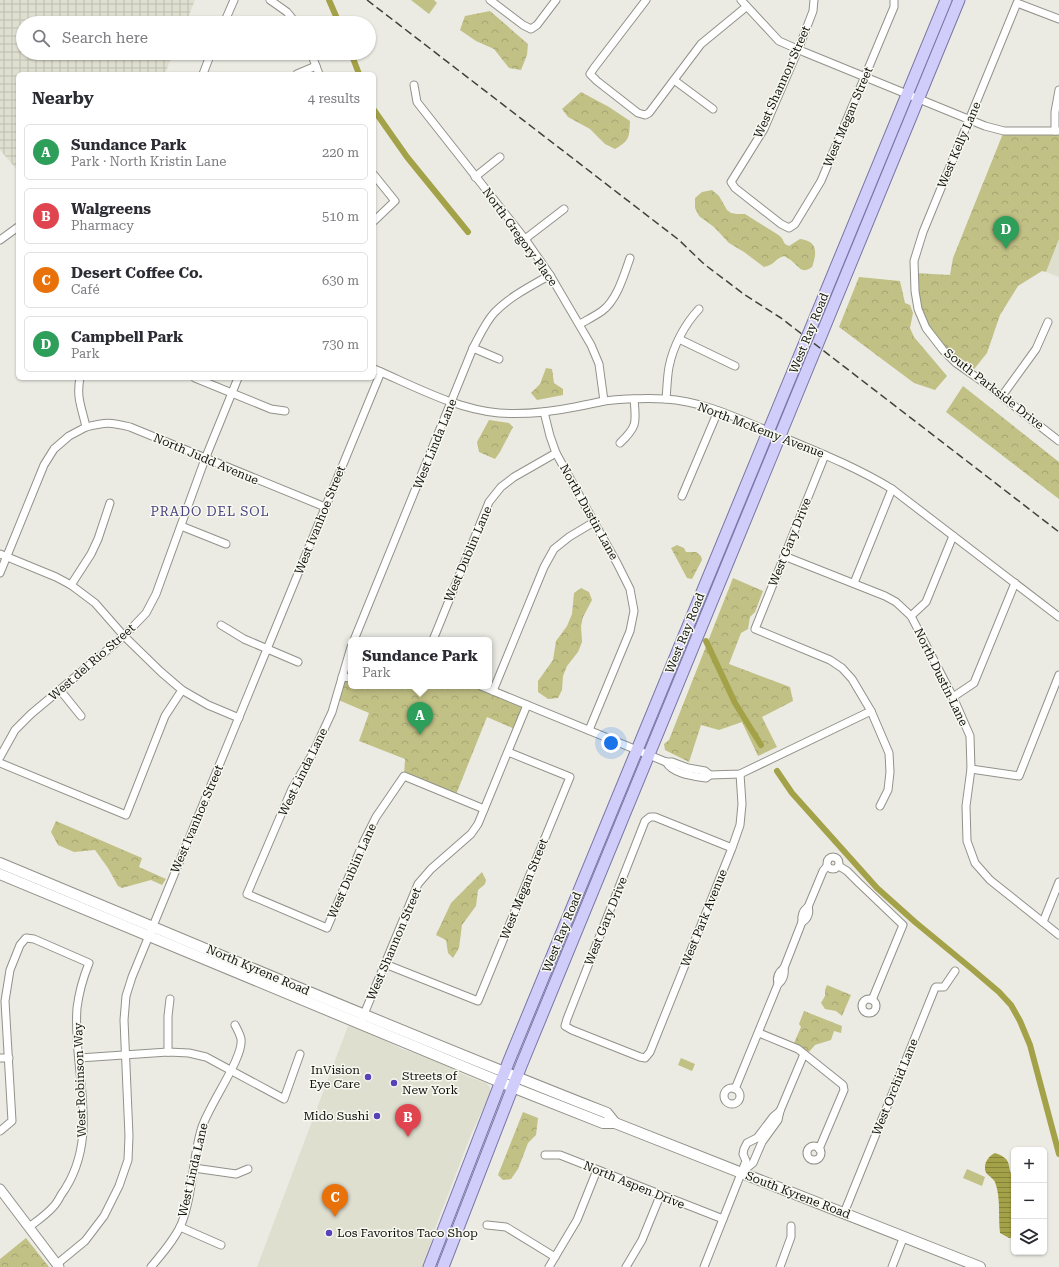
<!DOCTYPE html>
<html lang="en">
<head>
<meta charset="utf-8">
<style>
	:root { --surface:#fff; --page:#f7f7f7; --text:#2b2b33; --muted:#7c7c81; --line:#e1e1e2; --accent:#b45309 }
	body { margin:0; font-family:"Roboto Serif",serif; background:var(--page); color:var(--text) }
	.controls { position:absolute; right:12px; bottom:12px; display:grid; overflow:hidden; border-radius:6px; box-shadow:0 1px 3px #0004 }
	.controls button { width:36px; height:36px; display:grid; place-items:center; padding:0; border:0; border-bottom:1px solid var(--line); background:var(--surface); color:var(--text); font:20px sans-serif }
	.you { position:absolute; left:611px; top:743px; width:14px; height:14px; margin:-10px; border:3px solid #fff; border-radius:50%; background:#1a73e8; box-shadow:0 0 0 6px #1a73e833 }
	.badge { display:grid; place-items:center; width:26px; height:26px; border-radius:50%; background:var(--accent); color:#fff; font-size:13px; font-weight:700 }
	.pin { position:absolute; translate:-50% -33px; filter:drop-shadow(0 1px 2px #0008) }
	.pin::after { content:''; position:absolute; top:21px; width:14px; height:12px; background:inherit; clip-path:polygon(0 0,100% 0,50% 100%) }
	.popup { position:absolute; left:348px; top:637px; width:144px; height:52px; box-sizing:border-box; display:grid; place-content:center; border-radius:6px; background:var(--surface); filter:drop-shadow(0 1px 3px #0005); font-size:13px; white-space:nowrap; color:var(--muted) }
	.popup b { font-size:15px; color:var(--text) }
	.popup::after { content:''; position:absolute; left:50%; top:100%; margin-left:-8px; border:8px solid transparent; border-top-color:var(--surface) }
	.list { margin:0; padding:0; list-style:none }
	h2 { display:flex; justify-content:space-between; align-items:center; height:52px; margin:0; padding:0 16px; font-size:17px }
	h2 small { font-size:13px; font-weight:400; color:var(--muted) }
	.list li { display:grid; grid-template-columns:26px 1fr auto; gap:12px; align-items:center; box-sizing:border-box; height:56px; margin:0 8px 8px; padding:0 8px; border:1px solid var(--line); border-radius:6px }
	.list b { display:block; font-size:15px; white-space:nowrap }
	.list p { margin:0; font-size:13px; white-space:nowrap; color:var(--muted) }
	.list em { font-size:13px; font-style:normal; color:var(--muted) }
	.icon { flex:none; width:22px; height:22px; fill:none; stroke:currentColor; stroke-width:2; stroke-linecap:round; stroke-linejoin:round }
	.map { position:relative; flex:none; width:1059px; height:1267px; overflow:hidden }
	.search { position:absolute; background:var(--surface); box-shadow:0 1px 3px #0004; left:16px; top:16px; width:360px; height:44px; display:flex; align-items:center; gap:10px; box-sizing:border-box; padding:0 14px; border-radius:22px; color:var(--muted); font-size:15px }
	.panel { position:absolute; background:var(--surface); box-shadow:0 1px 3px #0004; left:16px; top:72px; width:360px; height:308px; border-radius:6px }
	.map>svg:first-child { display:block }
	.built { fill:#dfdfd0 }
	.industrial { fill:url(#industrial-grid) }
	.grass { fill:#c1c085 }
	.park { fill:url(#park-crowns) }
	.water { fill:url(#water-rules) }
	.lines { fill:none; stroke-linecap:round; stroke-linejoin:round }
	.canal { stroke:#a4a248; stroke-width:6 }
	.minor-casing { stroke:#92928b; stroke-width:9 }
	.tertiary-casing { stroke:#92928b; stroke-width:11 }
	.secondary-casing { stroke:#92928b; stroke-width:12 }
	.primary-casing { stroke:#7875a5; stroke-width:13 }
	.minor { stroke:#fff; stroke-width:7 }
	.tertiary { stroke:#fff; stroke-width:9 }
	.secondary { stroke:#fff; stroke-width:10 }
	.primary { stroke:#d0cdfa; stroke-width:11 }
	.rail { stroke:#41413d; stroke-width:1.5; stroke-dasharray:8 4; stroke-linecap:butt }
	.poi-dot { fill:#5941b9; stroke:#f8f9f1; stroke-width:1.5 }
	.labels { text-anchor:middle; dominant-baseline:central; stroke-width:3; stroke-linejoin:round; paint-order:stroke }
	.street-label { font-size:12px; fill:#11110e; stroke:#f8f9f1 }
	.poi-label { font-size:12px; fill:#11110e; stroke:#f8f9f1; text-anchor:end }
	.neighbourhood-label { font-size:13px; letter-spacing:1px; fill:#4b4482; stroke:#f8f9f1 }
</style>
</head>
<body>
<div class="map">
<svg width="1059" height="1267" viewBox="0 0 1059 1267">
	<defs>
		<pattern id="industrial-grid" width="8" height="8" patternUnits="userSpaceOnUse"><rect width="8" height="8" fill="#dfdfd0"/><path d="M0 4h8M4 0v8" fill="none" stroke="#bebeb1"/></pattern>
		<pattern id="park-crowns" width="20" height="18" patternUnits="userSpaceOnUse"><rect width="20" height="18" fill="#c1c085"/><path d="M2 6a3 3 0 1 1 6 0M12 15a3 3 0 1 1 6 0" fill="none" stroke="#a5a472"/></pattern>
		<pattern id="water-rules" width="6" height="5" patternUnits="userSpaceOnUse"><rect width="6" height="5" fill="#a4a248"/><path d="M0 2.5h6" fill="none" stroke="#84833a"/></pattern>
	</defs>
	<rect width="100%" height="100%" fill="#ebebe4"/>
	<g class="built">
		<polygon points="1059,239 1059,277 1046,272"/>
		<polygon points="348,1026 361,1028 402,1049 417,1054 433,1058 462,1074 486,1083 490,1087 490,1094 472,1132 434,1231 431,1247 423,1267 257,1267"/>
	</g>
	<polygon class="industrial" points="0,0 195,0 186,23 23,23 23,53 173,53 165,74 18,74 18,171 0,150"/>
	<g class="grass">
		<polygon points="411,0 434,0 437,3 429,14"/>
		<polygon points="681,1058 695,1064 692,1071 678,1065"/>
		<polygon points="967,1169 985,1177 982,1186 963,1178"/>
	</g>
	<g class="park">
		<polygon points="490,11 528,44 527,55 521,70 509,68 494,49 476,41 460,30 465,16"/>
		<path d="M581,92L609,107L630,121C629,138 630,140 615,149L605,144L590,129L568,117L562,109Z"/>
		<polygon points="1004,131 1059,131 1059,239 1046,272 1042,271 1018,286 1000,315 987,353 971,373 943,350 918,309 914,273 950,275 953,258"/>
		<path d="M712,190L719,196L727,210L731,213L737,214H745L777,234L781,237L785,244L789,246L800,239C818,241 817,253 812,267C802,274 800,268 793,262C790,259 787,258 784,256C774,259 775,265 764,267L744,252L729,243L714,227L699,216L695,208V198L702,192Z"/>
		<polygon points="859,277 900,281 905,303 910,305 913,313 910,328 914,337 947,376 935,390 914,383 839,327"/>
		<polygon points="546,368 552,369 554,383 563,389 563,395 537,400 531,393 540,384"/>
		<polygon points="963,386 1059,462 1059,499 946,412"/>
		<polygon points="489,420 509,423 513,427 500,452 495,459 479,452 477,442"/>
		<polygon points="677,545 684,548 686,552 696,552 701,556 702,560 692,579 687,578 671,548"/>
		<polygon points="733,578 763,591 755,612 750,617 748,629 741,633 729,664 790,687 793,701 762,717 777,747 758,756 742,722 719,730 701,725 689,762 665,750 664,744 669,740"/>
		<polygon points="581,588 589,592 592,600 583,617 581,626 582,642 578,652 567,666 563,676 562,690 558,698 548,699 538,692 538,681 553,660 556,641 567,626 572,614 574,593"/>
		<polygon points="342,677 351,678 351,686 481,686 527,705 517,730 487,717 455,797 404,776 405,759 359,741 369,713 336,699"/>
		<polygon points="56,821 142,858 139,867 166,879 162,885 151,880 122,888 118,886 108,868 95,850 74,852 58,845 51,832"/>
		<polygon points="482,872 486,880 485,884 478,890 476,906 462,925 459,948 453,958 448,953 446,940 436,935 451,903"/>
		<polygon points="827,985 851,995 842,1016 836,1011 825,1009 821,1003 825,996 825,990"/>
		<polygon points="804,1011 842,1026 841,1033 834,1031 831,1040 815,1045 809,1052 794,1043 801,1027 799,1024"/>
		<polygon points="523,1112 538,1118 536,1135 528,1143 518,1169 511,1179 503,1180 498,1175"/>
		<polygon points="26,1238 49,1267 0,1267 0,1259"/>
	</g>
	<path class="water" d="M995,1153C1015,1160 1005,1166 1014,1179V1237L1009,1238L1000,1233C998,1216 1001,1198 995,1182C992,1176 984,1175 985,1167C985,1161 990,1155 995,1153Z"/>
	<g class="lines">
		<g class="canal">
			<polyline points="329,0 339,23"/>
			<polyline points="351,53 359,74"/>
			<polyline points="374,110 407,157 468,232"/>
			<polyline points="706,641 735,703 761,745"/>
			<polyline points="777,771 792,793 877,888 915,922 972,969 999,992 1011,1005 1020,1021 1030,1045 1059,1154"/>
		</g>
		<g class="minor-casing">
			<g id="minor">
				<polyline points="270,0 287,12 296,23"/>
				<polyline points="490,0 523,25 531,29 537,25 556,0"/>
				<polyline points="646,0 594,68 590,74 597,81 638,113 645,115 649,113 701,44 746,7"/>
				<polyline points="741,0 779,41 804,52 985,126 1004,131 1059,131"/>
				<polyline points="814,0 813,11 798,50 764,129 731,182 735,188 781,224 789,228 795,224 821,181 894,7 894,0"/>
				<polyline points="1059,19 1017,3 923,232 914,261 915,291 918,309 926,328 943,350 956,363 986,384 1059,441"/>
				<polyline points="224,23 234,0"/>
				<polyline points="311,53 319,74"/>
				<polyline points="203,74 211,53"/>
				<polyline points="297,74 316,66"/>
				<polyline points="674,80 713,109"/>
				<polyline points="414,85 417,102 525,239 550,275 591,345 599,364 604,401"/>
				<polyline points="1055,131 1055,112 1059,90"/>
				<polyline points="374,175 395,201 374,221"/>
				<polyline points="475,177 500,157"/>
				<polyline points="525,239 564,209"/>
				<polyline points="0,240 18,227"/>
				<path d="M580,324C587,320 595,316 602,311C617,300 624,275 630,258"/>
				<polyline points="679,339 735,366"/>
				<polyline points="473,348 499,359"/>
				<path d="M374,369C414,386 455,409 499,413C524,415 550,412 575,407C585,405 595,403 604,401C624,399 645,398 665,399C705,401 743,421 780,436C818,452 856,467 892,489L1059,617"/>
				<polyline points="195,378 271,409 285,411"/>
				<polyline points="1002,396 1036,349 1048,322"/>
				<path d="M666,399C667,389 667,378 669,367C673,346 685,324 699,309"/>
				<polyline points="544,412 550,436 556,453 594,522 617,563 630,589 634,611 630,631 589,730"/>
				<path d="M86,427C106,422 110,422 130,427L325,507"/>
				<path d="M620,443C638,426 636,422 634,399"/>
				<polyline points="825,455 755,629 830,660 842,668 852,679 871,711 889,753 890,772 888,790 880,806"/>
				<polyline points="682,496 718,411"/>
				<polyline points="181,526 226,544"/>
				<polyline points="0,554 56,577 71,585 95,603 124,636 161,672 182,690 208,705 239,718"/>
				<polyline points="784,556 885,596 896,602 911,616 953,697 970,736 971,769 966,806 967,841 975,863 990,880 1059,935"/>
				<path d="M0,573L44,465L54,449L69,436L86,427C82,408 76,398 80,378"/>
				<polyline points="854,583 892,489"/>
				<polyline points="71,585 91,554 98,539 110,503"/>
				<polyline points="911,616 926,602 953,536"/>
				<polyline points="221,625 244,639 298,662"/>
				<path d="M354,640L473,348C479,337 485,323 494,313C509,297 531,286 550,275"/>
				<polyline points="433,640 489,502 501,487 514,477 556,453"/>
				<polyline points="351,647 332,712 313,753 292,789 247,894 327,928 364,841 376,817 404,776 484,809"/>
				<polyline points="342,677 351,678"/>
				<polyline points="481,686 666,762 672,762 688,768 705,771 710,775 740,774 871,711"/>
				<polyline points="60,690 81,716"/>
				<polyline points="493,691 544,567 554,549 569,537 594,522"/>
				<polyline points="953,697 974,683 1015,583"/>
				<polyline points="0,757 15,730 31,714 124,636 146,613 156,594 205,459 238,378"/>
				<path d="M666,762C673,774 693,776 706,778L710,775"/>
				<polyline points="0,763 126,815 165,716 182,690"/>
				<polyline points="971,769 1019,776 1059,675"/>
				<polyline points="732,848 655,817 650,817 645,821 567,1019 565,1026 572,1030 640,1057 645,1058 650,1052 732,848 740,825 742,804 740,774"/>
				<circle cx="833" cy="863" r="6"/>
				<polyline points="839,866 847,871 859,883 903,925 872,1000"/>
				<path d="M802,922C801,916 803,910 808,907L823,871L827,866"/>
				<polyline points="1043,922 1059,882"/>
				<polyline points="385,964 478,1001 570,777 508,752"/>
				<path d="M778,984C776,977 779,972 784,968L802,922C808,919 810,912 808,907"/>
				<circle cx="869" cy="1006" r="7"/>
				<polyline points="362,1019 418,884 431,869 471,834 478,824 527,705"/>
				<polyline points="759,1033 798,1049 843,1085 844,1090 819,1149"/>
				<polyline points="168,1052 168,1016 170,999"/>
				<polyline points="0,1058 9,1058"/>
				<polyline points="79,1058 168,1052 189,1053 206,1057 284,1099 300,1054"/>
				<circle cx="732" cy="1096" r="8"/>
				<path d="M735,1089L778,984C783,981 785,974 784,968"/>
				<path d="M0,1131L12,1121L5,1001L10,970L20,945L26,938L34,939L89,963C83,978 79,992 77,1008C72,1072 103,1137 61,1195C59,1199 56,1204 53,1207C46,1215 37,1221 29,1227"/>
				<circle cx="814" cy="1153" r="7"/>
				<polyline points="545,1155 560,1155 723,1219"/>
				<polyline points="194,1168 236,1174 248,1169"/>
				<polyline points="743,1171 753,1163 762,1142 778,1120 780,1111 804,1054"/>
				<polyline points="844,1213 935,988 936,987 944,987 955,971"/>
				<polyline points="487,1225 506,1227 555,1257"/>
				<polyline points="180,1227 221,1245"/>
				<polyline points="57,1264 85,1241 104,1216 119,1186 128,1160 129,1136 124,1020 126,996 132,977 381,372"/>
				<path d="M151,1267C162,1254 174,1240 181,1225C193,1195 192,1161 201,1130C207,1107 244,1058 241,1039C240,1034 237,1029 235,1025"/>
				<polyline points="549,1267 577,1220 597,1170"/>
				<polyline points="626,1267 642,1240 660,1196"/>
				<polyline points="704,1267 746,1161 743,1154 744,1149 747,1143 757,1138 773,1117 780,1111"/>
				<polyline points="780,1267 791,1237 791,1226"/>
				<polyline points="892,1267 904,1236"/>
			</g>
		</g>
		<g class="tertiary-casing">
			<polyline id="tertiary" points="0,1189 59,1267"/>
		</g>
		<g class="secondary-casing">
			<g id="secondary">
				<path d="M0,863C202,947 403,1033 607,1113L615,1123"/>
				<polyline points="0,874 522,1091 603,1123 615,1123 980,1267"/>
			</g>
		</g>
		<g class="primary-casing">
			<g id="primary">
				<polyline points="429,1267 508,1063 946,0"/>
				<polyline points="443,1267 521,1066 959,0"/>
			</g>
		</g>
		<use href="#minor" class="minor"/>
		<use href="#tertiary" class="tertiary"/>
		<use href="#secondary" class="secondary"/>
		<use href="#primary" class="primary"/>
		<polyline class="rail" points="367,0 679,240 704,264 745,295 781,318 1059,532"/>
	</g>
	<g class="poi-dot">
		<circle cx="368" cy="1077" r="4"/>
		<circle cx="394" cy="1083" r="4"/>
		<circle cx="377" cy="1116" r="4"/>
		<circle cx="329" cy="1233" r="4"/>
	</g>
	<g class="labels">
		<g class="street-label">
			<text transform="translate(782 82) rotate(-66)">West Shannon Street</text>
			<text transform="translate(848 117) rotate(-67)">West Megan Street</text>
			<text transform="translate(959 145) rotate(-67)">West Kelly Lane</text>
			<text transform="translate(520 237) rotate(54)">North Gregory Place</text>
			<text transform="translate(809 333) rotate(-68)">West Ray Road</text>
			<text transform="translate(994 389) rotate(38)">South Parkside Drive</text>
			<text transform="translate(761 430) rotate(21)">North McKemy Avenue</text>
			<text transform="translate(435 444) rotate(-68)">West Linda Lane</text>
			<text transform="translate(206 459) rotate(23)">North Judd Avenue</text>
			<text transform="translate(589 512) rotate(61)">North Dustin Lane</text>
			<text transform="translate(320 520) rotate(-68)">West Ivanhoe Street</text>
			<text transform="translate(790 542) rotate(-68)">West Gary Drive</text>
			<text transform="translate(468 554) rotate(-67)">West Dublin Lane</text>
			<text transform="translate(685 633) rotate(-68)">West Ray Road</text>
			<text transform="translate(92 662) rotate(-41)">West del Rio Street</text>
			<text transform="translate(941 677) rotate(64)">North Dustin Lane</text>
			<text transform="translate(303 772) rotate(-64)">West Linda Lane</text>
			<text transform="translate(197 819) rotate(-67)">West Ivanhoe Street</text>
			<text transform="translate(352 871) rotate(-66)">West Dublin Lane</text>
			<text transform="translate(524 889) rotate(-68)">West Megan Street</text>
			<text transform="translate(704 918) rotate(-68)">West Park Avenue</text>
			<text transform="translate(606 921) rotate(-68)">West Gary Drive</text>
			<text transform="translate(562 932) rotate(-68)">West Ray Road</text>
			<text transform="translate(394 944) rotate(-67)">West Shannon Street</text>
			<text transform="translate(258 970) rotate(23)">North Kyrene Road</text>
			<text transform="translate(80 1080) rotate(-92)">West Robinson Way</text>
			<text transform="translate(895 1087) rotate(-68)">West Orchid Lane</text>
			<text transform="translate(193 1170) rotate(-77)">West Linda Lane</text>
			<text transform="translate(634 1185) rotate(22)">North Aspen Drive</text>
			<text transform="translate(798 1195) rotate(21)">South Kyrene Road</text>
		</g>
		<g class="poi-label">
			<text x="360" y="1070">InVision<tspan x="360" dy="14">Eye Care</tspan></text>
			<text x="402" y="1076" text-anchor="start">Streets of<tspan x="402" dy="14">New York</tspan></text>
			<text x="369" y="1116">Mido Sushi</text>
			<text x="337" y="1233" text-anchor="start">Los Favoritos Taco Shop</text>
		</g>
		<g class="neighbourhood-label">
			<text x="210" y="511">PRADO DEL SOL</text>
		</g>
	</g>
</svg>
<div class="controls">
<button>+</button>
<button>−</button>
<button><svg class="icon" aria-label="layers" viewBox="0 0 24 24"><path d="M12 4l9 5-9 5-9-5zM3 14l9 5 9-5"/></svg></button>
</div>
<div class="you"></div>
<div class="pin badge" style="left:420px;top:735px;background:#2e9e5b">A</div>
<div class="popup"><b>Sundance Park</b>Park</div>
<div class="pin badge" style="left:408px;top:1137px;background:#e0444e">B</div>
<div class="pin badge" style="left:335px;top:1217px;background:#e8710a">C</div>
<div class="pin badge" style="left:1006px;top:249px;background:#2e9e5b">D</div>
<div class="search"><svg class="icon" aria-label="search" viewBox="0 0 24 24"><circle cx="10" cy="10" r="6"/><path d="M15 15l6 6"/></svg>Search here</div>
<section class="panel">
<h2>Nearby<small>4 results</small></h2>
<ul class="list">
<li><span class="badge" style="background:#2e9e5b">A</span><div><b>Sundance Park</b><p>Park · North Kristin Lane</p></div><em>220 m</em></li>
<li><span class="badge" style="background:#e0444e">B</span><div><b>Walgreens</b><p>Pharmacy</p></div><em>510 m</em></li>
<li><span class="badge" style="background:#e8710a">C</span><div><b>Desert Coffee Co.</b><p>Café</p></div><em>630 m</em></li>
<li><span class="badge" style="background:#2e9e5b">D</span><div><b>Campbell Park</b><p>Park</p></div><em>730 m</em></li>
</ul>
</section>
</div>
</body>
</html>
